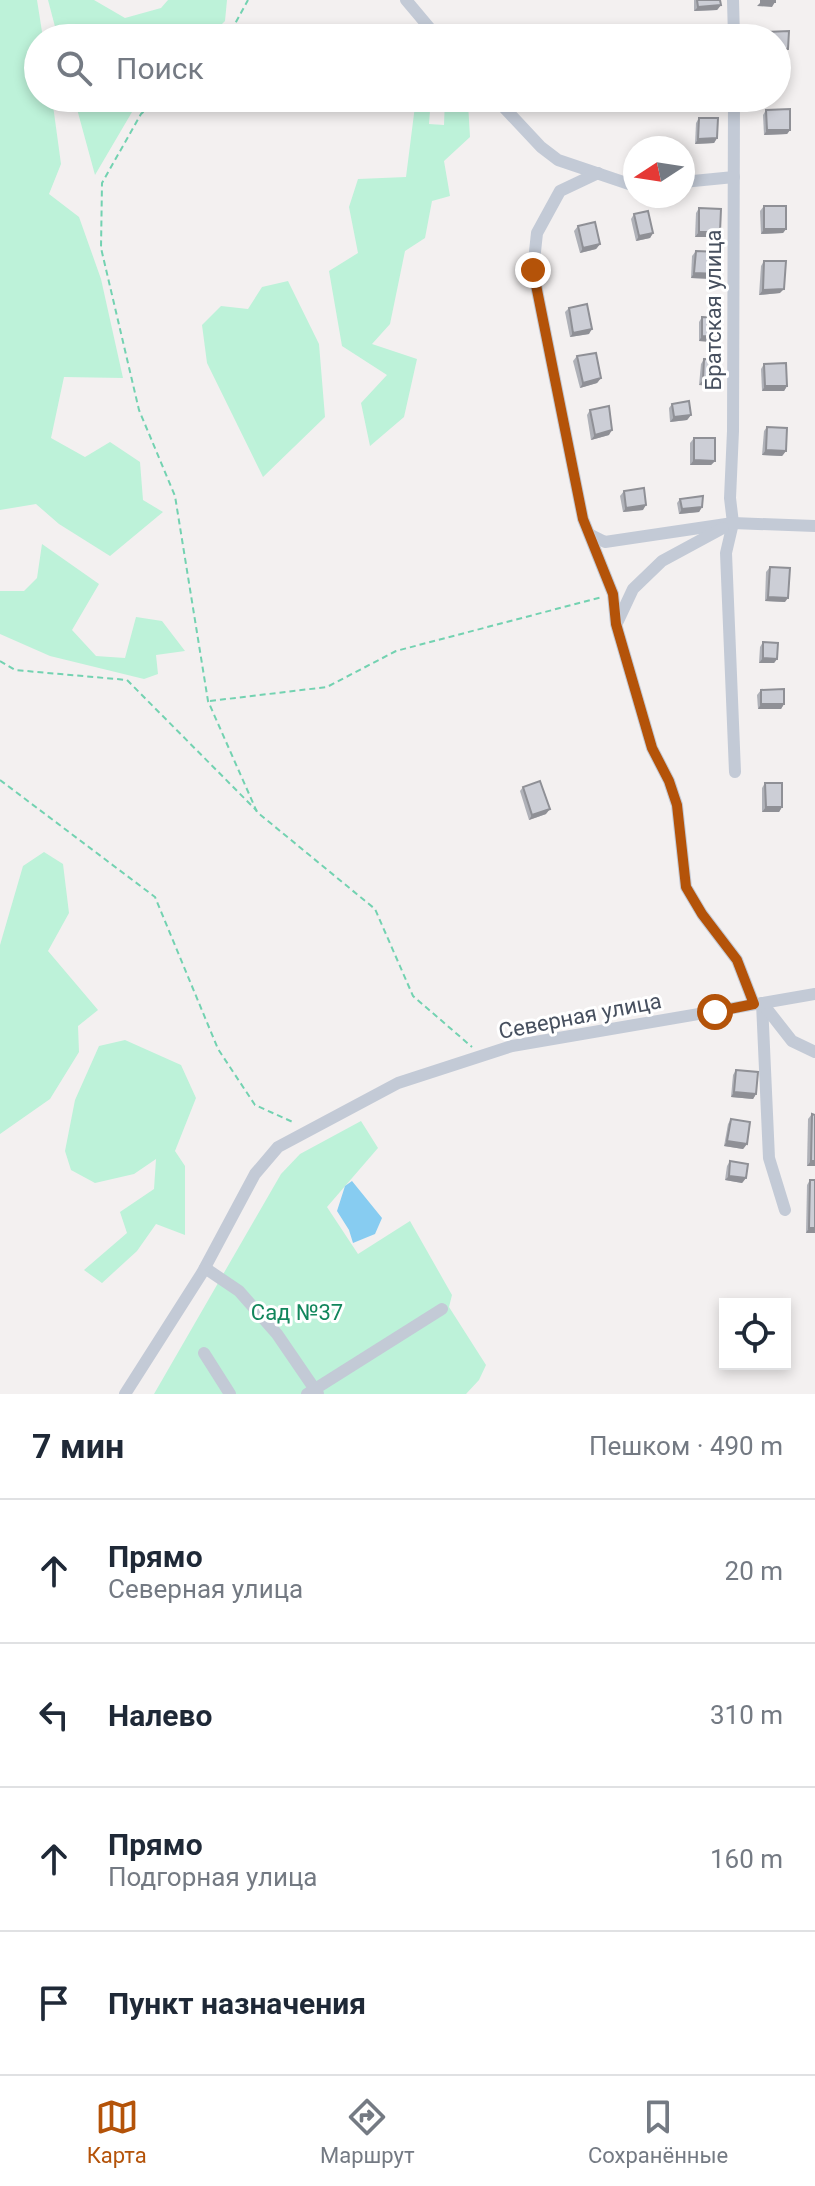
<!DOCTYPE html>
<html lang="ru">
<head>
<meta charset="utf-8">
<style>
	:root { --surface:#fff; --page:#f2f2f3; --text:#1f2937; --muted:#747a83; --line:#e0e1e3; --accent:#b45309 }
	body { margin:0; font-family:Roboto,sans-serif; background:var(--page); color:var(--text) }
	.controls { position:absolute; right:24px; bottom:24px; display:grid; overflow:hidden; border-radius:0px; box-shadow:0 4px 12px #0003 }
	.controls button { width:72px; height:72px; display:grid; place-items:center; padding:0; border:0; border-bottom:2px solid var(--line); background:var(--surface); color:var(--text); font:40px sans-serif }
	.compass { position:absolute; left:623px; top:136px; width:72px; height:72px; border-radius:50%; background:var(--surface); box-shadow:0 4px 12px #0003; rotate:258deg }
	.stop { position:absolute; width:24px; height:24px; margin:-18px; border:6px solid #b45309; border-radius:50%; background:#fff }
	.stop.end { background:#b45309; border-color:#fff; box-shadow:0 2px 8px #0008 }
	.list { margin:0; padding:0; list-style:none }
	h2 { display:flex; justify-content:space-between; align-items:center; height:104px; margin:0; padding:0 32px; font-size:34px }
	h2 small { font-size:26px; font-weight:400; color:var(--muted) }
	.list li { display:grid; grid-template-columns:52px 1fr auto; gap:24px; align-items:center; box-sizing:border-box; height:144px; padding:0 32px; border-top:2px solid var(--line) }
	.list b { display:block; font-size:30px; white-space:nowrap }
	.list p { margin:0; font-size:26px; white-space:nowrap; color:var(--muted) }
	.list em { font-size:26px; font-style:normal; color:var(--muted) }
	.icon { flex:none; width:44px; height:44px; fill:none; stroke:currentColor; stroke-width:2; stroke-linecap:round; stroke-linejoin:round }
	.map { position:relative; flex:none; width:815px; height:1394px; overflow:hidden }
	.search { position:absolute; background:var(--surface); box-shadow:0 4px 12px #0003; left:24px; right:24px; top:24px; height:88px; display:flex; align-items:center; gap:20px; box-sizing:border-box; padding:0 28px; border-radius:44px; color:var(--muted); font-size:30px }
	.sheet { height:680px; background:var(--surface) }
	nav { display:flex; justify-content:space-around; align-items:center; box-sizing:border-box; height:112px; border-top:2px solid var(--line); background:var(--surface); font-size:22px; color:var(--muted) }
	nav a { display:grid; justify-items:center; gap:4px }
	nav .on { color:var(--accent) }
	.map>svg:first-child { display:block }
	.green { fill:#bdf2d9 }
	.water { fill:#87ccf1 }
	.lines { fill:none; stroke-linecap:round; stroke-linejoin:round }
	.path { stroke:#73d2b1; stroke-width:2; stroke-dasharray:6 4; stroke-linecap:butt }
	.minor { stroke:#c3cad6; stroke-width:12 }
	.wall { fill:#afb1b8 }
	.shaded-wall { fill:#8f9096 }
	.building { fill:#ccced6; stroke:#8f9096; stroke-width:2 }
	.route { stroke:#b45309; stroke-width:10 }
	.labels { text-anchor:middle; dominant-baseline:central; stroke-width:6; stroke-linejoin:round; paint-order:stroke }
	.street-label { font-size:22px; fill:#47505f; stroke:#fff }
	.park-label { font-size:22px; fill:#12865c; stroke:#fff }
</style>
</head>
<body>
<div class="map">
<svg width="815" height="1394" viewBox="0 0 815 1394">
	<rect width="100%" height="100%" fill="#f3f0f0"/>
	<g class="green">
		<polygon points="0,0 37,0 43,38 38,38 38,98 52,98 61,164 49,194 79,217 101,279 123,378 64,377 51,438 85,457 110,442 140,462 143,500 163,512 110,556 59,524 36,504 0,510"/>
		<polygon points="48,0 94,0 125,18 161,8 168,0 227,0 225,21 208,38 58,38"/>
		<polygon points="74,98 146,98 132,112 95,175"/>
		<polygon points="416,98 431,98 429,124 444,125 445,98 464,98 468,103 470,137 444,161 450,196 432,201 425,238 405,251 390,324 372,344 417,359 404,417 370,446 361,403 387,375 342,346 329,271 358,253 349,207 358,179 406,177"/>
		<polygon points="288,281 319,344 325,417 263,477 207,363 202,325 221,306 248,309 262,287"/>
		<polygon points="42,544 99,584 72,630 96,656 125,658 136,617 162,621 185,651 156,655 158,674 144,679 50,656 0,634 0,591 24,591 37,578"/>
		<polygon points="44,852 63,864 69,913 48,951 98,1010 78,1026 79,1052 50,1099 0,1134 0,945 23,866"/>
		<polygon points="125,1040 181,1065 196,1098 175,1151 185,1166 185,1235 156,1224 137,1251 102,1283 84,1270 127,1233 120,1212 154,1189 156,1159 134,1174 95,1183 71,1170 65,1151 75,1100 99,1046"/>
		<polygon points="361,1121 378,1148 327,1207 358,1254 410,1221 452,1295 449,1307 486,1365 479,1380 466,1394 154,1394 281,1174 300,1154"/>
	</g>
	<polygon class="water" points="352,1181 382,1218 375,1234 353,1243 349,1230 337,1211 345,1186"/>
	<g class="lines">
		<g class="path">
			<polyline points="224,38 230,33 248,0"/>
			<polyline points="158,98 141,114 102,183 101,248 139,410 175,496 208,701 257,812 375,909 413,996 472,1047"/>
			<polyline points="0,661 15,670 127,680 257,811"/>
			<polyline points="210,701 327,687 396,651 602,597"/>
			<polyline points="0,780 155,897 218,1049 255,1105 295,1123"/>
		</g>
		<g class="minor">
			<polyline points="406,0 438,38"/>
			<polyline points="733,0 734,38"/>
			<polyline points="495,98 541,147 558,160 635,186"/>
			<polyline points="734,98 733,431 730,498 733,523 726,553 735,772"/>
			<polyline points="598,173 560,191 537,233 533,270 583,519 613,594 616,624 652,748 669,781 677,805 686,887 702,914 737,960 754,1004"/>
			<polyline points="683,182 734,177"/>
			<polyline points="591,535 605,542 733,523 815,526"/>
			<polyline points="618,621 633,589 662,561 723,528"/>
			<polyline points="762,1003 769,1158 785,1210"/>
			<polyline points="763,1004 792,1041 815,1052"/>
			<polyline points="205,1268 239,1291 277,1334 318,1394"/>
			<polyline points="204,1353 230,1394"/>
			<polyline points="125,1394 202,1273 255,1174 278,1147 398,1083 512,1046 815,994"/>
			<polyline points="307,1394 442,1309"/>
		</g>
	</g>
	<g class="wall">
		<polygon points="694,0 720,0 721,5 717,10 694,11"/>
		<polygon points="766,110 790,130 787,134 764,135 763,115"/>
		<polygon points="699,118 717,138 714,143 695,144 696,123"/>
		<polygon points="764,206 786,229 783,233 761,234 760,211"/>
		<polygon points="699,208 720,232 716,237 695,237 696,213"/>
		<polygon points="634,214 653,233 650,238 636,241 631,219"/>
		<polygon points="578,226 600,244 596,249 580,253 574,231"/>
		<polygon points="696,251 718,274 714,279 691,278 692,256"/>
		<polygon points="764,261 780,293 759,295 761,266"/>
		<polygon points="569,308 589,334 570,337 565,312"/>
		<polygon points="702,317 716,337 713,342 699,341 699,322"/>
		<polygon points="577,356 601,378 597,383 580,388 573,361"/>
		<polygon points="704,359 719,381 715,386 699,385 701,364"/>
		<polygon points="764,364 787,386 784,391 762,391 761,369"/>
		<polygon points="672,404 691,415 687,420 670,422 669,408"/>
		<polygon points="590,410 609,435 591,440 587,415"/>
		<polygon points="767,427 786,451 782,456 762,455 764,431"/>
		<polygon points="694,438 715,461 711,465 690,465 690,443"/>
		<polygon points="624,491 643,510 623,512 620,496"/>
		<polygon points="680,499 702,507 699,512 679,514 677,503"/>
		<polygon points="770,567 785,602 765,601 766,572"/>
		<polygon points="763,642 777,659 774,663 759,663 760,647"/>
		<polygon points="761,690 784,704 781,709 758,709 757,695"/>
		<polygon points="765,783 782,807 779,812 762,812 762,788"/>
		<polygon points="523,787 546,814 529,820 520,791"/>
		<polygon points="736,1070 756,1094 753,1099 731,1097 733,1075"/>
		<polygon points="812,1114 815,1166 807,1166 808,1119"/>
		<polygon points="731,1119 747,1144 743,1149 724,1146 728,1124"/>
		<polygon points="730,1161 746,1178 742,1183 725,1180 727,1166"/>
		<polygon points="810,1180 815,1233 806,1233 807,1185"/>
	</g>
	<g class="shaded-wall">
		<polygon points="761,2 775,2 772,7 757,6"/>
		<polygon points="721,5 717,10 694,11 698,7"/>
		<polygon points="777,48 788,49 784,54 777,53"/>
		<polygon points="767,130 790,130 787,134 764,135"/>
		<polygon points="717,138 714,143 695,144 698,139"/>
		<polygon points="764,229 786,229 783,233 761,234"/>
		<polygon points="699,232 720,232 716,237 695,237"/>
		<polygon points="653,233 650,238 636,241 639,236"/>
		<polygon points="600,244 596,249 580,253 583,248"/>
		<polygon points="694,273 718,274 714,279 691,278"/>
		<polygon points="784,289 780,293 759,295 763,290"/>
		<polygon points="592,329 589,334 570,337 573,333"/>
		<polygon points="702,336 716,337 713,342 699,341"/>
		<polygon points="601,378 597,383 580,388 583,383"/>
		<polygon points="703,380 719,381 715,386 699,385"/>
		<polygon points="765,386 787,386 784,391 762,391"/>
		<polygon points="691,415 687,420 670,422 674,417"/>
		<polygon points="612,430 609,435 591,440 595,435"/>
		<polygon points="766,450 786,451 782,456 762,455"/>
		<polygon points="694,460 715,461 711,465 690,465"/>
		<polygon points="646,505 643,510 623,512 626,508"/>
		<polygon points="702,507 699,512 679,514 682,509"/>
		<polygon points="768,597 788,598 785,602 765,601"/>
		<polygon points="763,658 777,659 774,663 759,663"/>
		<polygon points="761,704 784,704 781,709 758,709"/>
		<polygon points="766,807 782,807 779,812 762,812"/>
		<polygon points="550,809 546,814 529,820 532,815"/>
		<polygon points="734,1092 756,1094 753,1099 731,1097"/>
		<polygon points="727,1141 747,1144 743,1149 724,1146"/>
		<polygon points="811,1161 815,1161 815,1166 807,1166"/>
		<polygon points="729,1176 746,1178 742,1183 725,1180"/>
		<polygon points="809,1228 815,1228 815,1233 806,1233"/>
	</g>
	<g class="building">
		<polygon points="697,0 720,0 721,5 698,7"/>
		<rect x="761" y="0" width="14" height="2"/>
		<polygon points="789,31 788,49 777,48 777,38 766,38 766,32"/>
		<polygon points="790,109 790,130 767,130 766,110"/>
		<polygon points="699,118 718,118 717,138 698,139"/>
		<rect x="764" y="206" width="22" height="23"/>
		<polygon points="699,208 721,209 720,232 699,232"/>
		<polygon points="648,211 653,233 639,236 634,214"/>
		<polygon points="595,222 600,244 583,248 578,226"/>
		<polygon points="696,251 719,252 718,274 694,273"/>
		<polygon points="764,261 786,261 784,289 763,290"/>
		<polygon points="587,304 592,329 573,333 569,308"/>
		<polygon points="702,317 717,318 716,337 702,336"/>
		<polygon points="596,353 601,378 583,383 577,356"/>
		<polygon points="704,359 720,360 719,381 703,380"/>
		<polygon points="786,363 787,386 765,386 764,364"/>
		<polygon points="689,401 691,415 674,417 672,404"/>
		<polygon points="609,406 612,430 595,435 590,410"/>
		<polygon points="767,427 787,428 786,451 766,450"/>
		<polygon points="694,438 715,438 715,461 694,460"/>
		<polygon points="644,488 646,505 626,508 624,491"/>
		<polygon points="703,496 702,507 682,509 680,499"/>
		<polygon points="770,567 790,568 788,598 768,597"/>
		<polygon points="763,642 778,643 777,659 763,658"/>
		<polygon points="784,689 784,704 761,704 761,690"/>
		<polygon points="540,781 550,809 532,815 523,787"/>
		<polygon points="765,783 782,783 782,807 766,807"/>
		<polygon points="736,1070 758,1072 756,1094 734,1092"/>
		<polygon points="812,1114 815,1115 815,1161 811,1161"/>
		<polygon points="731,1119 750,1122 747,1144 727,1141"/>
		<polygon points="730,1161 748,1164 746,1178 729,1176"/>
		<polygon points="810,1180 815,1180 815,1228 809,1228"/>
	</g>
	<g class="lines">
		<polyline class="route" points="533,270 583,519 613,594 616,624 652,748 669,781 677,805 686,887 702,914 737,960 754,1004 715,1012"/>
	</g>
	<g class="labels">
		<g class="street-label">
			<text transform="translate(713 310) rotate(-90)">Братская улица</text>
			<text transform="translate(580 1016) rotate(-11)">Северная улица</text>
		</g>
		<g class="park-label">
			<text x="297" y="1312">Сад №37</text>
		</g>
	</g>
</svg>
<div class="controls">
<button><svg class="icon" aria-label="locate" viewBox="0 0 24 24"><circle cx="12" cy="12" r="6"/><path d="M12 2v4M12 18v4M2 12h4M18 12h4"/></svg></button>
</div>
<svg class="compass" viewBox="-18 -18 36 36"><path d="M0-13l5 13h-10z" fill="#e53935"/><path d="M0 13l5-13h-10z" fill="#747a83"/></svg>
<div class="stop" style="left:715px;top:1012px"></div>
<div class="stop end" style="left:533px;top:270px"></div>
<div class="search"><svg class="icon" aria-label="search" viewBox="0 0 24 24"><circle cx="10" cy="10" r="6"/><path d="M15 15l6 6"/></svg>Поиск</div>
</div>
<section class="sheet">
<h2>7 мин<small>Пешком · 490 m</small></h2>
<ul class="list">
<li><svg class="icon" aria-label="ahead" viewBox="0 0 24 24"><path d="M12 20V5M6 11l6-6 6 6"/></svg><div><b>Прямо</b><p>Северная улица</p></div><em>20 m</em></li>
<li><svg class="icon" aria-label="left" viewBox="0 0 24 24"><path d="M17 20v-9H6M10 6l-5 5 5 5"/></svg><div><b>Налево</b></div><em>310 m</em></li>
<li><svg class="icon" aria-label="ahead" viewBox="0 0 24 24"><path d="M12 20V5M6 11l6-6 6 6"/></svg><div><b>Прямо</b><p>Подгорная улица</p></div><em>160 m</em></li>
<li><svg class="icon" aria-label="arrive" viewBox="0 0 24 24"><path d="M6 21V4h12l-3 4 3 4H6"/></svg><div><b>Пункт назначения</b></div></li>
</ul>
</section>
<nav>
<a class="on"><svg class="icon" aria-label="map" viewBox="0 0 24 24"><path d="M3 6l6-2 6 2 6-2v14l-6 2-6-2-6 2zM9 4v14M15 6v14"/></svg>Карта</a>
<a><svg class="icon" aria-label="directions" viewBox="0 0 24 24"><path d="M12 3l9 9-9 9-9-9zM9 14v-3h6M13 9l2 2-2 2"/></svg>Маршрут</a>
<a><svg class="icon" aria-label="saved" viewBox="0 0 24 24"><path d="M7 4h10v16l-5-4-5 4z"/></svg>Сохранённые</a>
</nav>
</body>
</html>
